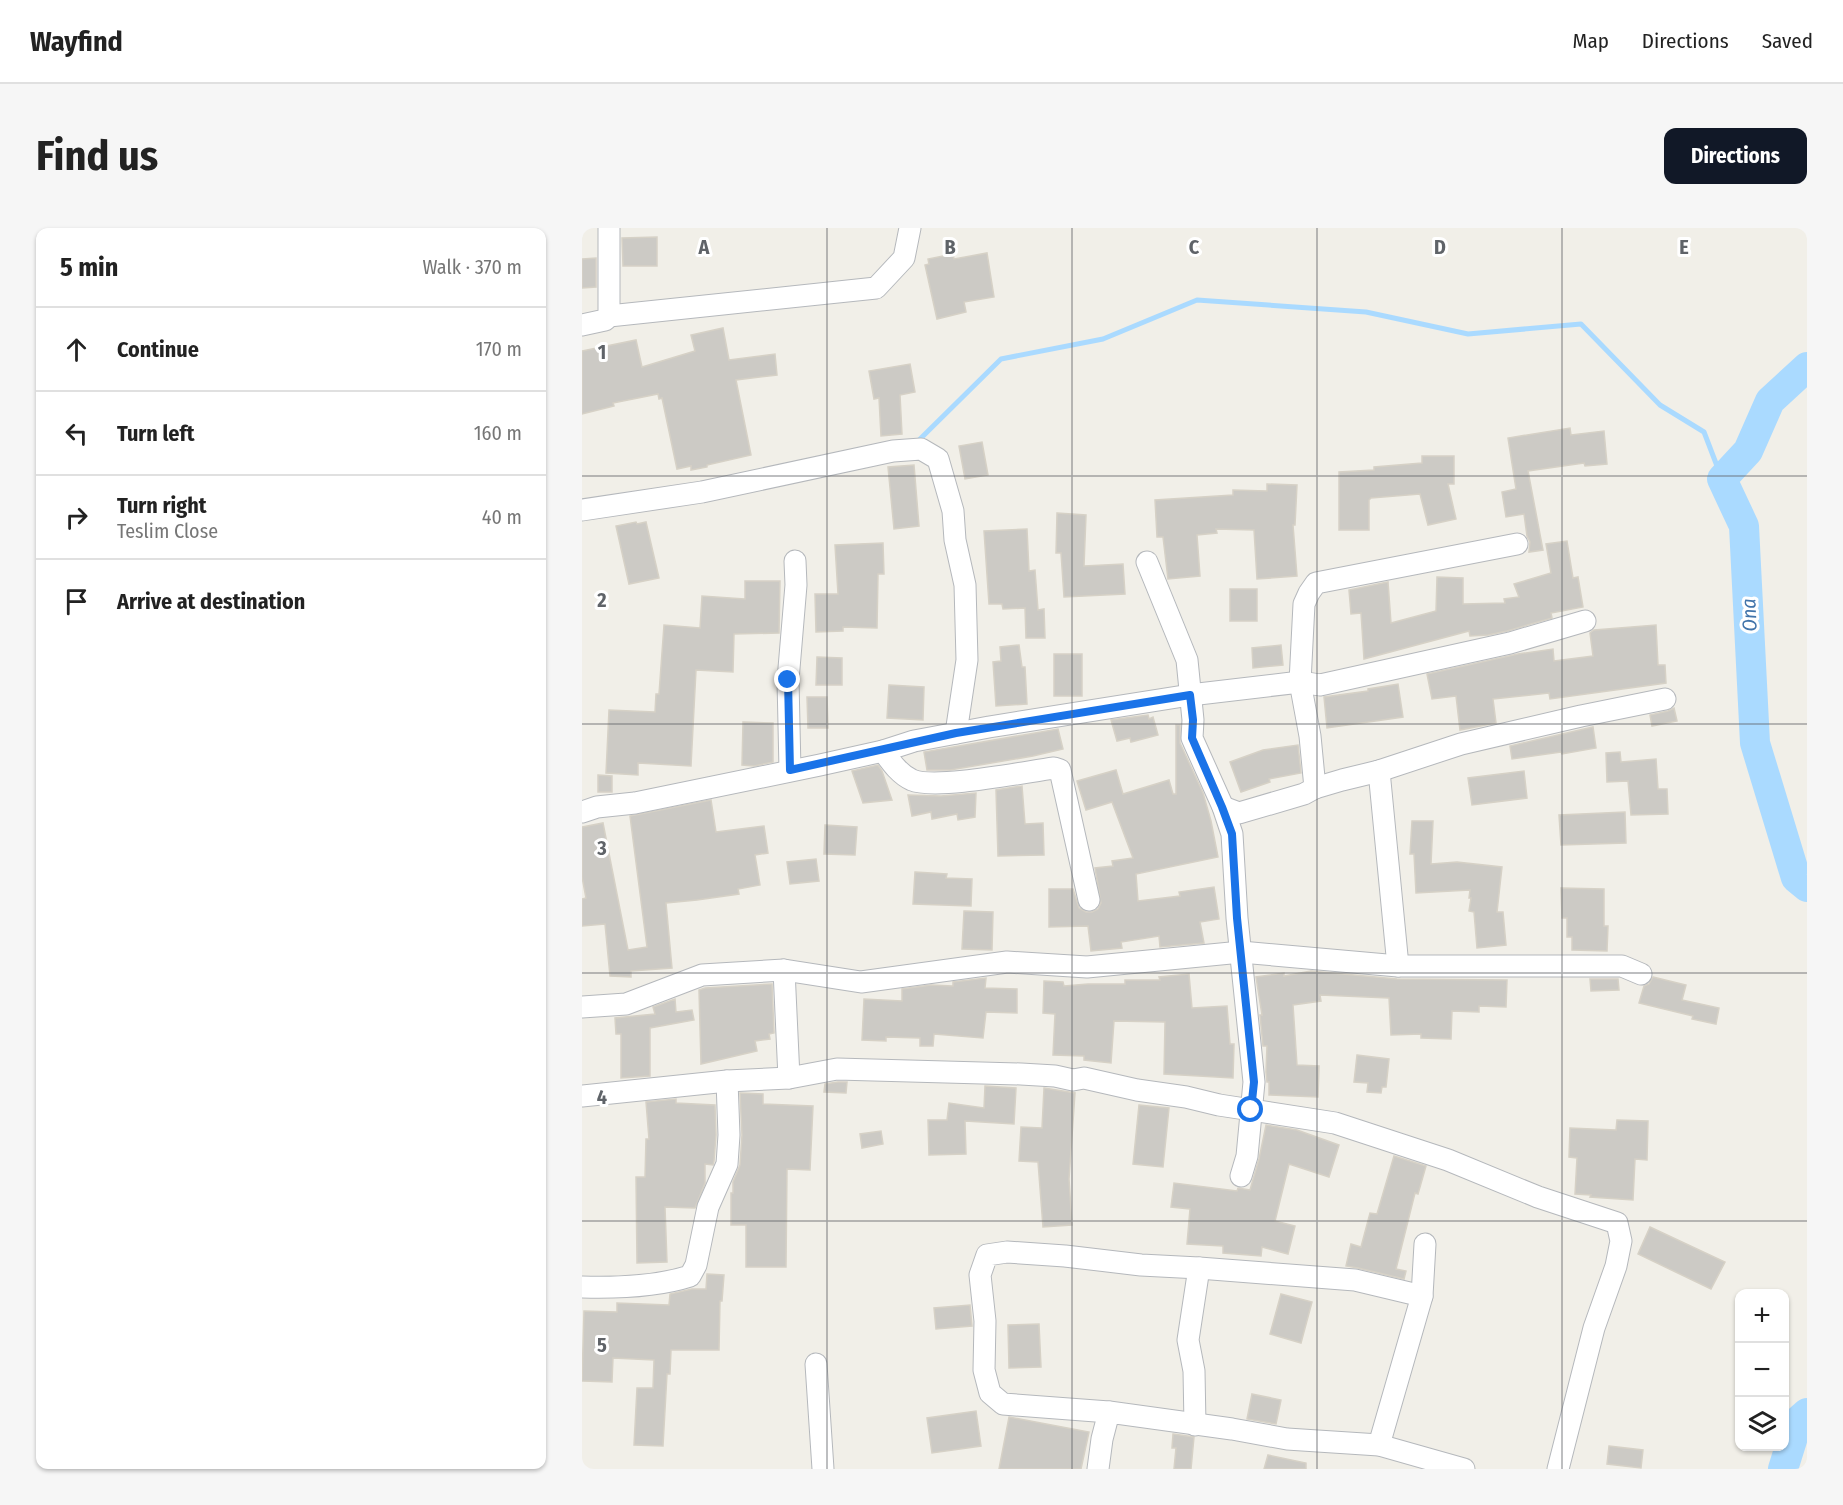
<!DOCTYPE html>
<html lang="en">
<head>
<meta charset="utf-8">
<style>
	:root { --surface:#fff; --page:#f6f6f6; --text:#222; --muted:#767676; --line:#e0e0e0; --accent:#111827 }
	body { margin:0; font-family:"Fira Sans Condensed",sans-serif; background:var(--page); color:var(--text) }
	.controls { position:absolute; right:18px; bottom:18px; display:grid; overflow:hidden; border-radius:12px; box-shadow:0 2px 4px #0004 }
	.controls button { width:54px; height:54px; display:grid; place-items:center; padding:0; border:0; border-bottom:2px solid var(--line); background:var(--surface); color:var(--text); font:30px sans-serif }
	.stop { position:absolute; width:18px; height:18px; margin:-14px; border:4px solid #1a73e8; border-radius:50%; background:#fff }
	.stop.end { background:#1a73e8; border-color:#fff; box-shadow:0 2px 6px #0008 }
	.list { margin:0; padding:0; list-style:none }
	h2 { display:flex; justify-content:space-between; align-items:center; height:78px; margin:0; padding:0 24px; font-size:26px }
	h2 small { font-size:20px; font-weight:400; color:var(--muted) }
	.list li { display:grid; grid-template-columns:39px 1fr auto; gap:18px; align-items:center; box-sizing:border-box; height:84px; padding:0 24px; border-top:2px solid var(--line) }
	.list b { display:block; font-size:22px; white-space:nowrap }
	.list p { margin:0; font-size:20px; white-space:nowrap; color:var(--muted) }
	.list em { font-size:20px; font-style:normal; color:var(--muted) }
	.icon { flex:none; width:33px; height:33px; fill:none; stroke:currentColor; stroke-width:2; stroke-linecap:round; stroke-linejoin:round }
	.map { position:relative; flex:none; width:1225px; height:1241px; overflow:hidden; border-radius:12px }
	header { display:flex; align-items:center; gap:36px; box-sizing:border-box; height:84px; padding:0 30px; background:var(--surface); border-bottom:2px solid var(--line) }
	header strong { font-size:28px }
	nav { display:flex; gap:33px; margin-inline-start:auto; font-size:21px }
	.intro { display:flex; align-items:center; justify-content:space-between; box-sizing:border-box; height:144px; padding:0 36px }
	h1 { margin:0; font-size:42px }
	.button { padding:15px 27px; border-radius:12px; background:var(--accent); color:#fff; font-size:21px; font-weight:700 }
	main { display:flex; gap:36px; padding:0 36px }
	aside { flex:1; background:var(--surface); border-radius:12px; box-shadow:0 2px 4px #0004 }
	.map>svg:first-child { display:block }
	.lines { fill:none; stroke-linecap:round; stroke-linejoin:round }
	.stream { stroke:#aadaff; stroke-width:5 }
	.river { stroke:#aadaff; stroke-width:30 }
	.building { fill:#cccac5; stroke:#d6d1c6; stroke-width:1.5 }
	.street-casing { stroke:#b5b8bc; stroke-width:23 }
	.street { stroke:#fff; stroke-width:21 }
	.route { stroke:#1a73e8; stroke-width:8 }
	.grid { fill:none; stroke:#5f6368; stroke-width:1.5; stroke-opacity:0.55 }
	.labels { text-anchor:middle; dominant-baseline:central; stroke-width:6; stroke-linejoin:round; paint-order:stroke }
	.water-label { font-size:20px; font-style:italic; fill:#4174aa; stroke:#fff }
	.grid-label { font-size:20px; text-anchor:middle; font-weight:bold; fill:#5f6368; stroke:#fff; stroke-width:6; stroke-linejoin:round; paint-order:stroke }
</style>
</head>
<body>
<header>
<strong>Wayfind</strong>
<nav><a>Map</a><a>Directions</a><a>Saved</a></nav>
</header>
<div class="intro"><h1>Find us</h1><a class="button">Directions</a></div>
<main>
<aside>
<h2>5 min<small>Walk · 370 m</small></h2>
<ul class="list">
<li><svg class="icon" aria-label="ahead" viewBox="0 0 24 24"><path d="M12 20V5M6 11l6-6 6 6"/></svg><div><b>Continue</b></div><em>170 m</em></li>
<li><svg class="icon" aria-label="left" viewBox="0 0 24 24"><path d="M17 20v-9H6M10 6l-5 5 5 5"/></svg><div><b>Turn left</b></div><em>160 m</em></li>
<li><svg class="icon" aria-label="right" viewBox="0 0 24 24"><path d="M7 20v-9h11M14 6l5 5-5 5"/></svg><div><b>Turn right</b><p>Teslim Close</p></div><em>40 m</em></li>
<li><svg class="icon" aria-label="arrive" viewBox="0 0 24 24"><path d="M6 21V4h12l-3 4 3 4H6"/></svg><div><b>Arrive at destination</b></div></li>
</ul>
</aside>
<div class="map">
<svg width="1225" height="1241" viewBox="0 0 1225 1241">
	<rect width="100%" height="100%" fill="#f1efe8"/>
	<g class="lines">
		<polyline class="stream" points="334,215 419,131 521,111 615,72 784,84 886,106 999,96 1078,177 1122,204 1140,251"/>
		<g class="river">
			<polyline points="1225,139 1188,173 1166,223 1140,251 1162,298 1173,515 1214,650 1225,659"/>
			<polyline points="1201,1241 1216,1193 1225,1185"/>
		</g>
	</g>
	<g class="building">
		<polygon points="75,9 75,38 41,38 40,10"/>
		<polygon points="405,25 412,69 382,74 384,84 355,91 343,37 347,36 346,31 371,26 372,31"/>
		<polygon points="14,30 14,59 0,60 0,31"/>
		<polygon points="141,100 147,132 193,126 195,147 154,152 169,227 125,237 125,239 109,242 109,238 95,241 80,170 77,171 76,166 31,175 32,178 0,186 0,123 54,112 60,139 113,123 109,107"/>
		<polygon points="328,136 333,164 318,167 320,206 299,208 297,170 292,171 287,143"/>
		<polygon points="988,200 989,207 1022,203 1025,236 1003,238 1002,235 946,243 961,322 947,324 948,314 945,308 942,286 924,289 920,264 934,261 926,210"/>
		<polygon points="400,214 406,247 383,251 377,218"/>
		<polygon points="840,228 872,228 872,256 866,256 874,291 846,297 838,266 789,270 787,272 787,302 757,302 757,244 792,242 792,239 840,235"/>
		<polygon points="332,237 337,298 312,301 306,239"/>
		<polygon points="685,256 715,257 713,297 711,297 715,348 675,351 672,302 634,301 635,305 615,307 618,348 586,351 581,309 575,309 573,272 651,267 651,262 685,263"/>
		<polygon points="475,285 504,287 502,338 541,336 543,366 482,369 479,325 474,325"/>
		<polygon points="54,294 55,296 64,294 77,350 47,356 34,298"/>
		<polygon points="445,301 447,343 453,342 456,382 462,381 463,410 444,410 443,380 421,381 420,376 407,376 402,303"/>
		<polygon points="985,313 991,350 996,349 1001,379 969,385 970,390 925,403 906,407 888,408 887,403 782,431 779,385 769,386 767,362 806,354 809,395 854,383 855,349 881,350 881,376 923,375 922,371 937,369 932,356 969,345 964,316"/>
		<polygon points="301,315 302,346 296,346 295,400 261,399 261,403 234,404 233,366 256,366 253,317"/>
		<polygon points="163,353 198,353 197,405 152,406 151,444 114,442 109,538 56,535 56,547 24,545 27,482 73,484 74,466 77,466 82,397 118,400 120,368 163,371"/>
		<rect x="648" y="361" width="27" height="32"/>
		<polygon points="1074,397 1076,437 1083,437 1084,455 968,471 967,465 911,471 914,495 878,502 874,468 850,471 845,446 936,426 971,421 972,433 1011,428 1008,405 1012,402"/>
		<polygon points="437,417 440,439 443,439 445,476 414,478 411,434 419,433 418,419"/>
		<polygon points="699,417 701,437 671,440 670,420"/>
		<rect x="472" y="426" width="28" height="42"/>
		<polygon points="235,429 260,430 260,457 234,457"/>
		<polygon points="816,456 821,489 745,500 742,469 786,463 786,461"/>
		<polygon points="307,457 342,459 341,492 305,490"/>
		<polygon points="225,469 245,469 246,500 226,500"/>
		<polygon points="1092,480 1095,493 1070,498 1068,487 1086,483"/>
		<polygon points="566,487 567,491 571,489 576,507 549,514 548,510 535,513 529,492"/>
		<polygon points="161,494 191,495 191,534 172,538 160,537"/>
		<polygon points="594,497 598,497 598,515 621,565 629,593 636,629 554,646 556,673 598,668 597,664 632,659 637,691 618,694 622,715 578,719 577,708 539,714 540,720 509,723 506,698 467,699 467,661 491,661 497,680 504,684 510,684 516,681 519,675 513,640 531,638 530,633 551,630 530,574 504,582 495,553 534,542 541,566 587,552 591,566 594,566"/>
		<polygon points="1011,499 1014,520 980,526 979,524 930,531 928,518"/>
		<polygon points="476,501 481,521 451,528 368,542 345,542 342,524"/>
		<polygon points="716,517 719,545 687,551 688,554 659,564 648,534 681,522"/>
		<polygon points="1038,524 1039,534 1074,531 1076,561 1085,561 1086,586 1049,587 1046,553 1025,554 1024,525"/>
		<polygon points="296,537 300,543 310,572 281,575 270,543"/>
		<polygon points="942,543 945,570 890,577 886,550"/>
		<polygon points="16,547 30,548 30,564 16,564"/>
		<polygon points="440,558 443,596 461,595 462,627 416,628 414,562"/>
		<polygon points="394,565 393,589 376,592 375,586 350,591 349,584 330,588 326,567 359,568"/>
		<polygon points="129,572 134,604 182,598 186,625 173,627 178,657 156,661 157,666 115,672 84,675 90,740 49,743 49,749 28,748 23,696 0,698 0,671 4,670 0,649 0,599 21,595 46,722 65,719 48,588"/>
		<polygon points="1043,584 1044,615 979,617 977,587"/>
		<polygon points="830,593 851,593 849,636 875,634 920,639 915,684 921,684 924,717 895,720 892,684 887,683 889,670 887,670 888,662 834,665 832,626 828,626"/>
		<polygon points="243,597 275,599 273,627 242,626"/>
		<polygon points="234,631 237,653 208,656 205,634"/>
		<polygon points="333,644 365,646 364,650 390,651 389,678 331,676"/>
		<polygon points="979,660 1022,661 1022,698 1026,698 1025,723 990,722 990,709 985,709 985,690 980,690"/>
		<polygon points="382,683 411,684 410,722 380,721"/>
		<polygon points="729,743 815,751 925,752 924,779 897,778 897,784 870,783 869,811 839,810 839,806 809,807 807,770 738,767 739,773 711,777 715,837 737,838 736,869 687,867 687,854 685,854 684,844 685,818 681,818 678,787 680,787 674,749 702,745 702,748"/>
		<polygon points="607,746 610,780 645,778 648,816 652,816 651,850 582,846 583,794 532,793 529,835 502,832 502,828 471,827 473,786 461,785 462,753 481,754 482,758 506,756 543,756 543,752 578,752 577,749"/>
		<polygon points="1071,749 1104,757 1100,772 1137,780 1134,796 1110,791 1111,788 1057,775 1062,758 1067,756"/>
		<polygon points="404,750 403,760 435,761 435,785 404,784 401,810 352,806 351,818 338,818 338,810 304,809 304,813 280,812 282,771 320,773 320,761 349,757 371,758 371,754"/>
		<polygon points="1008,751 1036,751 1037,762 1009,763"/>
		<polygon points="190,756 192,805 187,806 188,811 173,813 175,823 119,836 117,762 123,760"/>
		<polygon points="93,771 94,784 110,782 112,792 68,800 68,848 39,850 39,806 34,806 33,790 73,786 71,779"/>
		<polygon points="775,827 807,831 804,859 800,859 799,865 785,864 786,855 772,854"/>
		<polygon points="256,854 265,854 264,865 242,864 243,856"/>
		<polygon points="403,858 434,860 432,896 383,893 384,926 347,927 346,892 365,892 367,875 402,880"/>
		<polygon points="462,860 493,865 487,951 490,997 461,999 456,934 437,933 439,899 460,900"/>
		<polygon points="158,865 181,866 181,876 231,878 228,942 205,941 204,1039 164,1039 164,997 149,997 149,965 151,965 151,954 158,937 160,907"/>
		<polygon points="94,871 94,875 133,877 134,907 132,933 131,937 123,936 123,955 113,980 83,979 85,1034 55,1035 54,949 63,949 64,911 67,911 64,874"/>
		<polygon points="557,877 587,880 581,939 551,936"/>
		<polygon points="1035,892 1066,893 1065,932 1053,931 1051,972 1008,969 1009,967 993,966 995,930 987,929 988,900 1034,902"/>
		<polygon points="684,897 715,902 757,917 747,949 707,936 693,993 713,998 706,1026 680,1019 679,1028 641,1025 641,1018 605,1016 608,981 589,979 592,955 655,963 656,960 668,962 677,931"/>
		<polygon points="299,903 301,916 280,920 278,906"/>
		<polygon points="812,928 844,938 836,966 833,965 814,1041 824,1043 822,1051 776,1040 764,1038 769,1016 779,1019 788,985 795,986"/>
		<polygon points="1068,999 1143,1034 1129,1061 1056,1026"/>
		<polygon points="125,1046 142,1047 140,1073 138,1073 137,1122 89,1122 88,1146 85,1146 81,1218 52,1217 55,1160 71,1160 72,1132 31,1130 30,1154 0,1153 2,1083 35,1084 35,1075 87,1077 88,1066 110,1061 124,1061"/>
		<polygon points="699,1066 730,1074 719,1115 688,1106"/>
		<polygon points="388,1077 390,1098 354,1101 352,1080"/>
		<polygon points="457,1096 459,1139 427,1140 426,1097"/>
		<polygon points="670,1166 699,1172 694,1196 665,1191"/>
		<polygon points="394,1183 399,1218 350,1225 345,1190"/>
		<polygon points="427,1189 507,1204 499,1241 417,1241"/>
		<polygon points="591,1206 612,1209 609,1241 592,1241 594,1220 590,1220"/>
		<polygon points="1027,1218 1061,1222 1059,1240 1025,1236"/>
		<polygon points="686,1227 724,1235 724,1241 682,1241"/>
	</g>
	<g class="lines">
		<g class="street-casing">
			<g id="street">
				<polyline points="27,88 294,60 322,30 328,0"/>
				<polyline points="0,97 23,92 27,88 27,0"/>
				<polyline points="0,282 120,264 311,223 339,221 356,231 371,283 373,312 383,357 385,432 374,505"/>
				<polyline points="565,334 605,432 611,492 610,510 641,579 650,606 655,690 672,854 665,928 659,948"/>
				<path d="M301,523C309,534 317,546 330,552C354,562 442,544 472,540L478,542L507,672"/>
				<polyline points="208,542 206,452 214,357 213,333"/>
				<polyline points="797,543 816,738"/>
				<polyline points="733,560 760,552 797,543 879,516 999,488 1083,471"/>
				<polyline points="641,579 657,585 722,566 733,560 728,508 718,454 722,376 727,365 734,355 935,316"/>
				<polyline points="0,584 15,579 53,575 238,537 301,523 332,513 407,499 608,467 718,454 738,457 928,415 1003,393"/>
				<polyline points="202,742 207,850"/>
				<polyline points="0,779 44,776 120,747 202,742 279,754 425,734 505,739 659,724 816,738 1040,738 1059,746"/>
				<polyline points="0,868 145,853 207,850 255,841 439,846 473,848 491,852 502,850 555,862 604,869 637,877 753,895 866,932 956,969 1035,995 1039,1013 1034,1038 1012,1100 976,1241"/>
				<path d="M0,1059C35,1060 74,1059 108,1048L114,1037L126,979L145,936L147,907L145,853"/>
				<polyline points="234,1136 241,1241"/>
				<polyline points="527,1184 421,1176 408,1165 402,1142 403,1093 398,1047 405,1027 425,1024 483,1028 559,1037 617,1040 773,1052 840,1068"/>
				<polyline points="613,1197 612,1143 606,1112 617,1040"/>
				<polyline points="797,1217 840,1068 843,1016"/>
				<polyline points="516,1241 520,1211 527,1184 650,1201 705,1211 797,1217 882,1241"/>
			</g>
		</g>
		<use href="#street" class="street"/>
	</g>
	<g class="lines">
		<polyline class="route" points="206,452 208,542 374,505 608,467 611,492 610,510 640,579 650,606 655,690 672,854 669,882"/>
	</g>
	<path class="grid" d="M245,0V1241M490,0V1241M735,0V1241M980,0V1241M0,248H1225M0,496H1225M0,745H1225M0,993H1225"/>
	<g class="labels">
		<g class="water-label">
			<text transform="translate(1167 387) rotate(-93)">Ona</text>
		</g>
	</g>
	<g class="grid-label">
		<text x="122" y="26">A</text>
		<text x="368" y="26">B</text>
		<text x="612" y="26">C</text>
		<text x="858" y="26">D</text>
		<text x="1102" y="26">E</text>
		<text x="20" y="131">1</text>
		<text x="20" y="379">2</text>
		<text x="20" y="627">3</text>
		<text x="20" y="876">4</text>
		<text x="20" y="1124">5</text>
	</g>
</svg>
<div class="controls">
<button>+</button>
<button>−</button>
<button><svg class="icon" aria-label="layers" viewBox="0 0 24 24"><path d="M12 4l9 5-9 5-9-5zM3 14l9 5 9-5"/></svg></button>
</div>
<div class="stop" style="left:669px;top:882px"></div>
<div class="stop end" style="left:206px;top:452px"></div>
</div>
</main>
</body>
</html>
